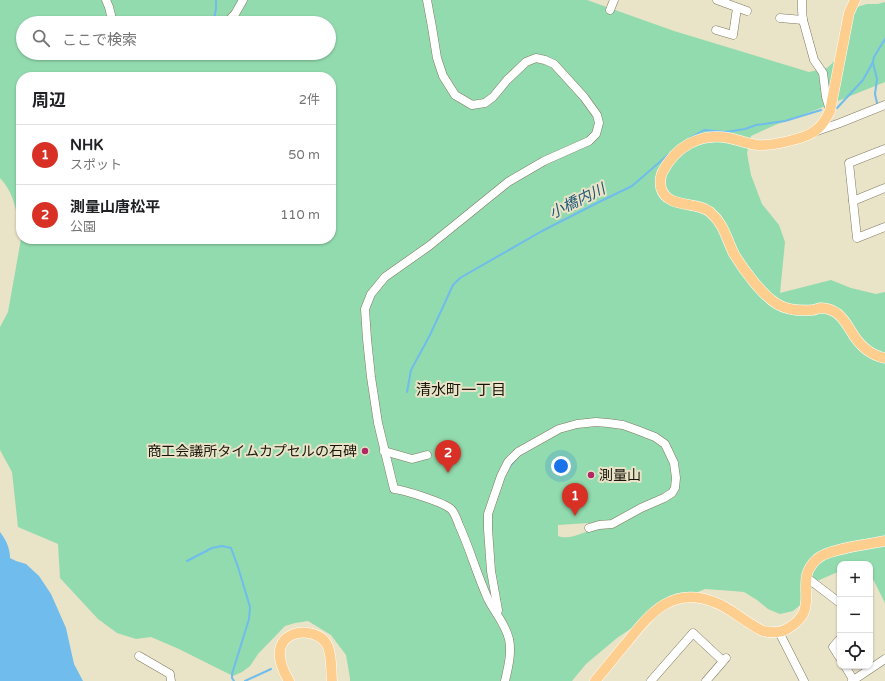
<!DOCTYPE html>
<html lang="ja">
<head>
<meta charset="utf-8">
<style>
	:root { --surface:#fff; --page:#f2f2f2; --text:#202124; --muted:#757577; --line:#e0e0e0; --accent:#d93025 }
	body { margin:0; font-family:"Varela Round","Noto Sans JP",sans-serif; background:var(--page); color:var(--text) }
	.controls { position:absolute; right:12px; bottom:12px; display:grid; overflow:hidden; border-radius:8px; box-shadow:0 1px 3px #0004 }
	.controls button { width:36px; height:36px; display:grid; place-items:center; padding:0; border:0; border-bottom:1px solid var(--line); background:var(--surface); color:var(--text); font:20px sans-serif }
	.you { position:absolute; left:561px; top:466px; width:14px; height:14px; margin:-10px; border:3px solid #fff; border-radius:50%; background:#1a73e8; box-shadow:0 0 0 6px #1a73e833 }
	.badge { display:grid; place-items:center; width:26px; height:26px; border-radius:50%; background:var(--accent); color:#fff; font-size:13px; font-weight:700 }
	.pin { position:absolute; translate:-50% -33px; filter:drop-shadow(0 1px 2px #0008) }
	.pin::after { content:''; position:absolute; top:21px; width:14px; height:12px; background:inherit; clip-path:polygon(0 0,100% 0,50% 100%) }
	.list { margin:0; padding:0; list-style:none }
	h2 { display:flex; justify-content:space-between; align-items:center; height:52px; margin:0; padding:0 16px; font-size:17px }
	h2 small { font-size:13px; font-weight:400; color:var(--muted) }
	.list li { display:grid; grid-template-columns:26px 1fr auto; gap:12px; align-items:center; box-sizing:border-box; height:60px; padding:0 16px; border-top:1px solid var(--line) }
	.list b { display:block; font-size:15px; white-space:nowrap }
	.list p { margin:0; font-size:13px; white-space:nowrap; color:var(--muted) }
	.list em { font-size:13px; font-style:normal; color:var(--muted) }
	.icon { flex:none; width:22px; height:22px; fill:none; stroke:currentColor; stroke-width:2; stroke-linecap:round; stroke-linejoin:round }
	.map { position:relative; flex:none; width:885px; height:681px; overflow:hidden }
	.search { position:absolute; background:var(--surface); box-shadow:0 1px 3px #0004; left:16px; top:16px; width:320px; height:44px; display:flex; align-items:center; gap:10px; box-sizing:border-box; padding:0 14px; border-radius:22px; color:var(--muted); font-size:15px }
	.panel { position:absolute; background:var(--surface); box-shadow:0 1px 3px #0004; left:16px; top:72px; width:320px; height:172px; border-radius:16px }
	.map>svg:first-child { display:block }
	.green { fill:#92dbae; fill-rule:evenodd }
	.water { fill:#6fbced }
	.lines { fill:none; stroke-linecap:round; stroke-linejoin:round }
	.stream { stroke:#6fbced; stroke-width:2 }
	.minor-casing { stroke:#807a60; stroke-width:9 }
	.major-casing { stroke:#fff; stroke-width:11 }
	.minor { stroke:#fff; stroke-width:8 }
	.major { stroke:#fdce8d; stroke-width:10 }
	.poi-dot { fill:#b12765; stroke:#e9e3c7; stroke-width:1.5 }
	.labels { text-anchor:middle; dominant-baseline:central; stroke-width:4; stroke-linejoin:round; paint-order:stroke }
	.poi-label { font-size:14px; fill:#17150b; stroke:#e9e3c7; text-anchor:end }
	.water-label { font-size:15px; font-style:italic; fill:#1c5677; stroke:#e9e3c7 }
	.neighbourhood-label { font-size:15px; fill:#17150b; stroke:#e9e3c7 }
</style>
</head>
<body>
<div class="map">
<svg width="885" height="681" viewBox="0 0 885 681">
	<rect width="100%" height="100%" fill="#e9e3c7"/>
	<path class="green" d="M0,0H587L674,31L809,72L827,68L842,54L849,26L857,7L867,4H878L885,2V82L813,111L775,125L751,136L747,153L751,175L762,204L779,225L785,242L780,293L831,280L851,288L876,294L885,292V603L874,581L870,576V564H840V571L817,581L810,591L804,602L793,611L780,614L768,609L757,600L744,592L733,591L705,589L679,600L654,613L617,638L586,664L572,681H350V678L346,655L331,635L308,621L295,623L285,626L258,654L250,666L242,672L233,676L179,649L151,637L136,639L117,633L98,619L60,578L58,544L18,527L12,472L0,450V327L8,312L21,239H331V77H21V237C17,216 16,195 0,178ZM23,23H329V53H23ZM589,523L588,531C581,534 566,540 558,536V525Z"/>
	<path class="water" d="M0,532C6,540 10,548 10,558L16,561L26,564L39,576L51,594L66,628L74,664L83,681H0Z"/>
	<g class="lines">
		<g class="stream">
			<polyline points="214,19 216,9 216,0"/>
			<polyline points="873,63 877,79 875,94 877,103"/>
			<polyline points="837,108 863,80 873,62 874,57 885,39"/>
			<polyline points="690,138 704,130 726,132 745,129 756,125 785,121 821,110"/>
			<polyline points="407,392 411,370 430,335 453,285 460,278 542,231 599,202 632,186 669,154"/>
			<polyline points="508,470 511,465 516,459"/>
			<polyline points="187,561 212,548 222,546 231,548 238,567 250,607 249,619 232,674 232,678 234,681"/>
			<polyline points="245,681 271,669"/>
		</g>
		<g class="minor-casing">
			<g id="minor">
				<polyline points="106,0 109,7 113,23"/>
				<path d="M427,0L432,27L437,58L443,76L455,95L472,105L485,103L493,97L507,80L526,62L536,58L545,60L554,64L584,97L597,115L599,123L596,134L589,141L544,161L508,182L429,246L385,277L371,294L365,309L367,339L371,377L378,423L394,489C404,490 443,502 451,509C455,513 457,520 459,525C470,549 477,575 488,599C495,613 505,623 509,639C512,653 508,668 505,681"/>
				<polyline points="717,0 747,11"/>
				<polyline points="802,0 802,11 803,20 814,60 823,73 826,97 830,110"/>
				<polyline points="610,10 614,0"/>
				<polyline points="780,18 803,20"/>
				<polyline points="226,23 235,14 243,0"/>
				<polyline points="716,30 733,35 737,8"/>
				<path d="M132,53C139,55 146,56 153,53"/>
				<polyline points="817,131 840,123 885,105"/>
				<polyline points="885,149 849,163 857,238 885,227"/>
				<polyline points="853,201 885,188"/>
				<polyline points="384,451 412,459 427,455"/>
				<polyline points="806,577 840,603"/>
				<polyline points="498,610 491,571 488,529 488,514 501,476 508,462 518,452 559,429 577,424 596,422 608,423 623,425 637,430 655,437 665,444 674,463 676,478 675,488 672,493 664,498 641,508 612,524 599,525 589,528"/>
				<polyline points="779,632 804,681"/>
				<polyline points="840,639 833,647 840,658"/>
				<polyline points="139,656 170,674 171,681"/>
				<polyline points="845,666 854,681"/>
				<polyline points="651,681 693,633 723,661"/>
				<polyline points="706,681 726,658"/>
				<polyline points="852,681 885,659"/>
			</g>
		</g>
		<g class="major-casing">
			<g id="major">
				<path d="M855,0L849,13L830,111C827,117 822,126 816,130C806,139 771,146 758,145C748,144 739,140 729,138C700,132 675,147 662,173C660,178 660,183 661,188C667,209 697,201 710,212C724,224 726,238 734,254C743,269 762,295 777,304C787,310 801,311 813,310C815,310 818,308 821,308C827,308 834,311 838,314C844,319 847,325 851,331C859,345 869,355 885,358"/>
				<path d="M289,681C283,671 277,658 281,646C288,627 322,629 328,647C332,658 331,670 332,681"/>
				<path d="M595,681C606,668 617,654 628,641C651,612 673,586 714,602C731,608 746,623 763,631C772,633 782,633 790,627C795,624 800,619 803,614C812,595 797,577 817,559C827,549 869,544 885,541"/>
			</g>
		</g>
		<use href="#minor" class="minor"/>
		<use href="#major" class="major"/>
	</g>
	<g class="poi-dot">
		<circle cx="365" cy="451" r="4"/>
		<circle cx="591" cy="475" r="4"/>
	</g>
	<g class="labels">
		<g class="poi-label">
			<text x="357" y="451">商工会議所タイムカプセルの石碑</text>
			<text x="599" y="475" text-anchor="start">測量山</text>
		</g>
		<g class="water-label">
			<text transform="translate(577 201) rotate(-26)">小橋内川</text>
		</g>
		<g class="neighbourhood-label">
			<text x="461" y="390">清水町一丁目</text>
		</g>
	</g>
</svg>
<div class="controls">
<button>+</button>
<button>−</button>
<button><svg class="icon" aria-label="locate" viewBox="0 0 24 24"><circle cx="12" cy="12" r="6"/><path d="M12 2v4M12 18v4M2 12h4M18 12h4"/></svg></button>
</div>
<div class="you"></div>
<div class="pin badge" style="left:575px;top:516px">1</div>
<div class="pin badge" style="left:448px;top:473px">2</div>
<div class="search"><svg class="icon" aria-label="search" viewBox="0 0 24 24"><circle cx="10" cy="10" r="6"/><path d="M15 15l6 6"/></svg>ここで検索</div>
<section class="panel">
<h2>周辺<small>2件</small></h2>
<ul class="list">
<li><span class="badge">1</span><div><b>NHK</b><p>スポット</p></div><em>50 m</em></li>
<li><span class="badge">2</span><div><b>測量山唐松平</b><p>公園</p></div><em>110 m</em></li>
</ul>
</section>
</div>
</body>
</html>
